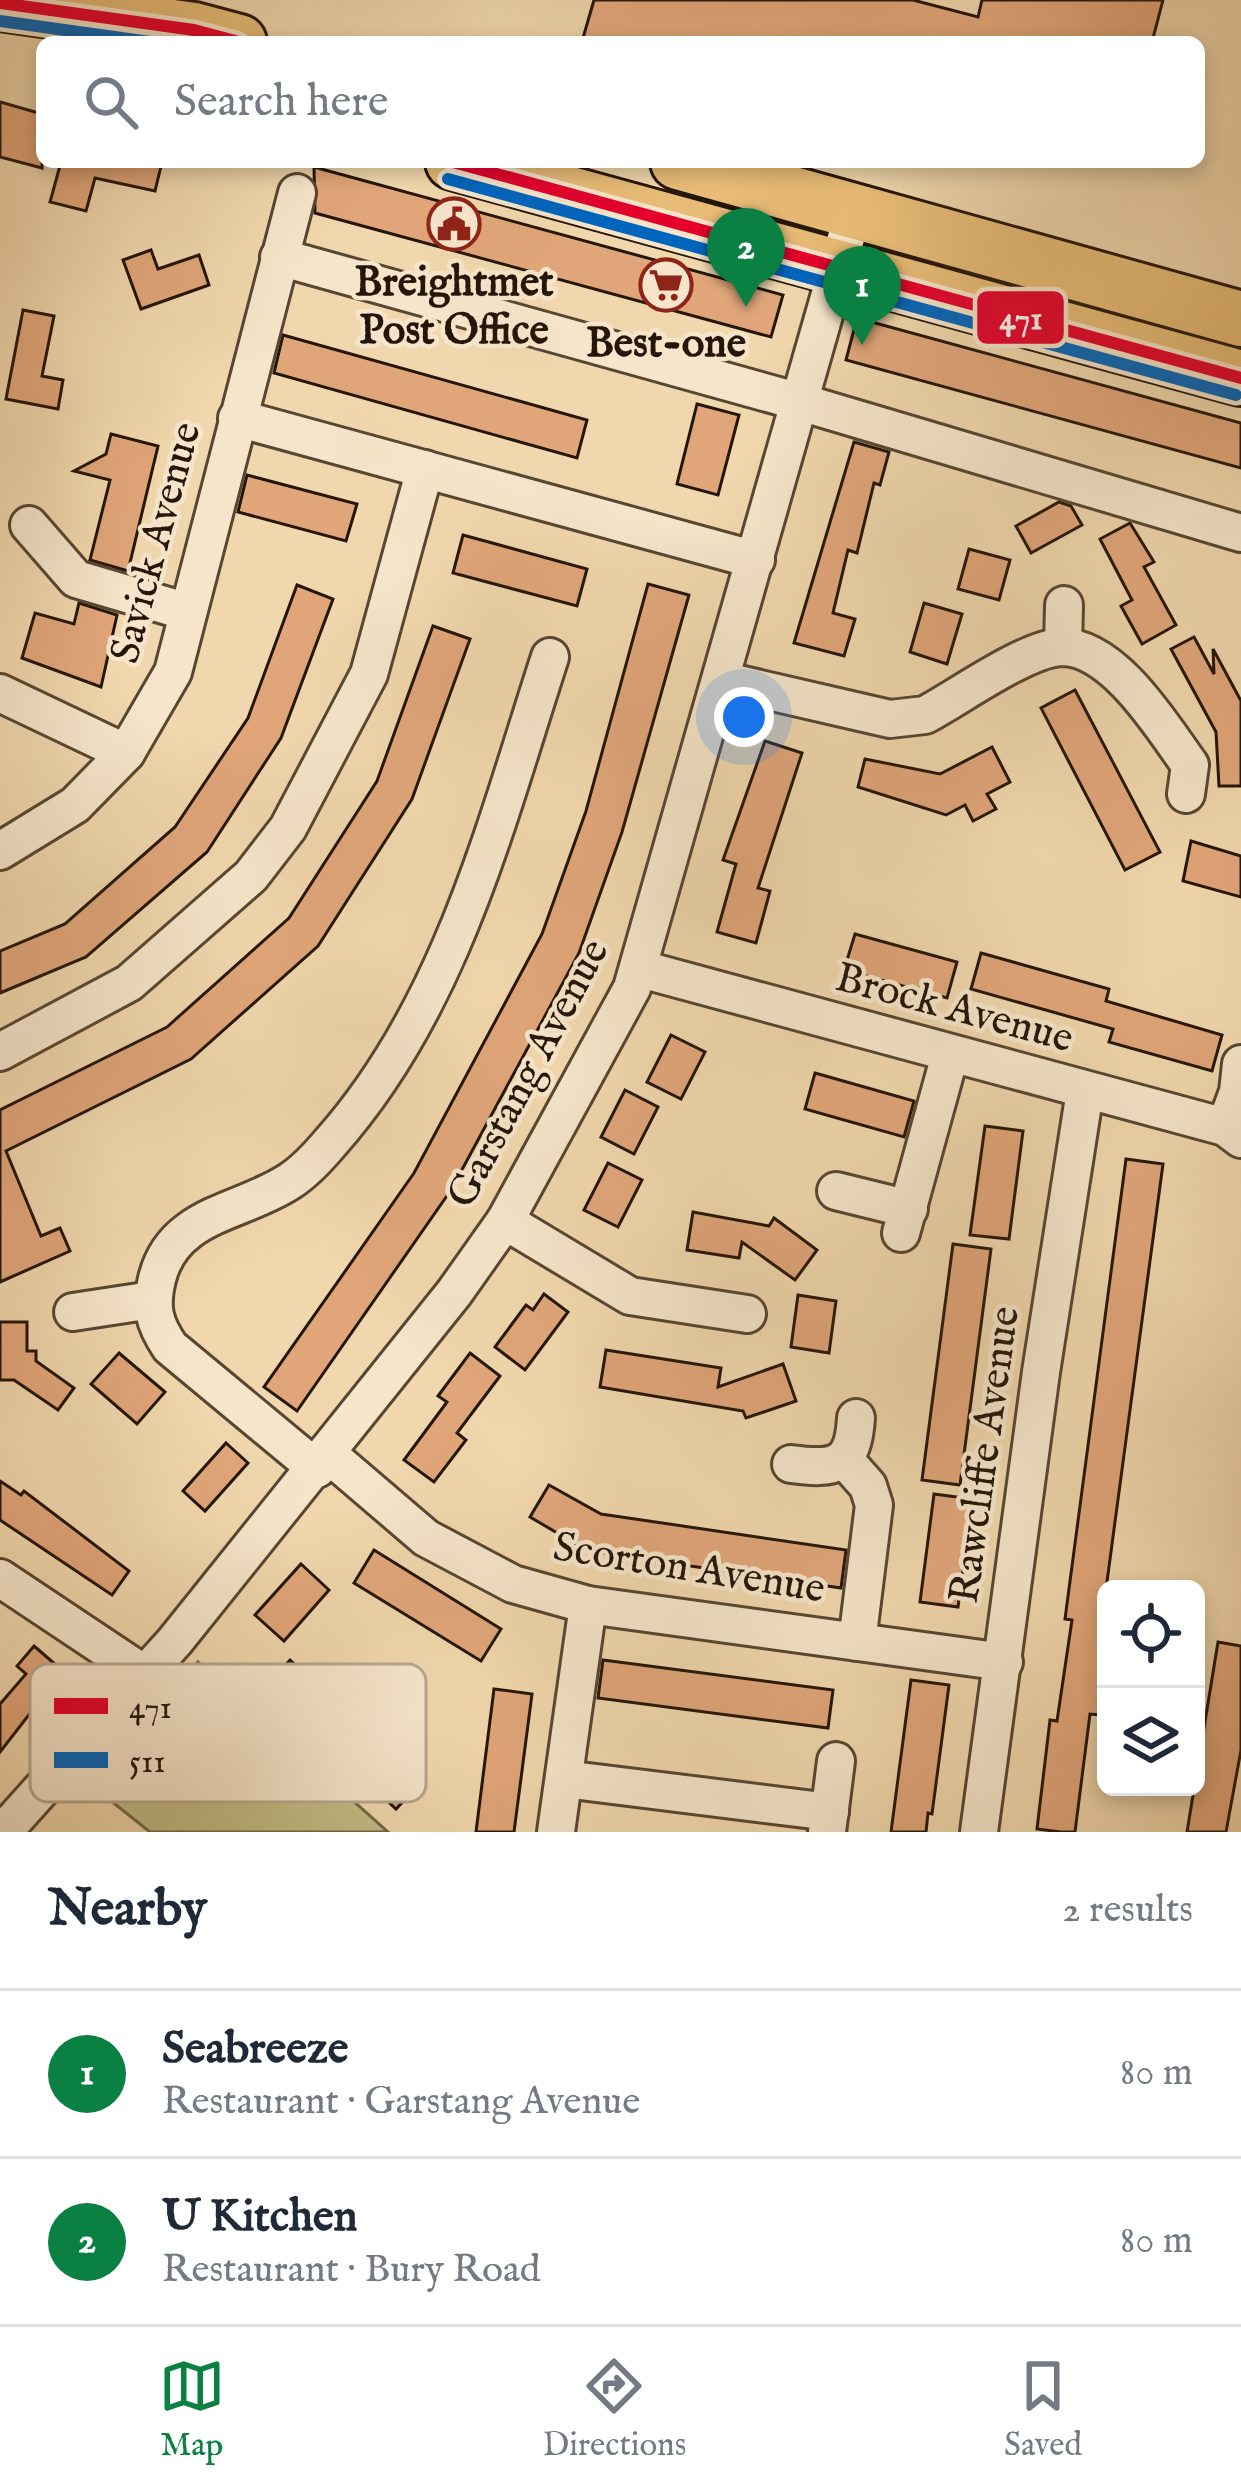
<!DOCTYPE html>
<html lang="en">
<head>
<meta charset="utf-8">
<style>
	:root { --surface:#fff; --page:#f2f2f3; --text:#1f2937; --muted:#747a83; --line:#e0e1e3; --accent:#0b8043 }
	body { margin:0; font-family:"IM FELL English",serif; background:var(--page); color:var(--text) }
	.controls { position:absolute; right:36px; bottom:36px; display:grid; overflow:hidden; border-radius:18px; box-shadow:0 6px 18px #0003 }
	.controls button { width:108px; height:108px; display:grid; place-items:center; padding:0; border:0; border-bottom:3px solid var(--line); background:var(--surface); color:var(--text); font:60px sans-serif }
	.you { position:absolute; left:744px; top:717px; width:42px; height:42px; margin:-30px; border:9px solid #fff; border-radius:50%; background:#1a73e8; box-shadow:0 0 0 18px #1a73e833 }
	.badge { display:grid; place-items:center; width:78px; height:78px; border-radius:50%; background:var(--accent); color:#fff; font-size:39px; font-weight:700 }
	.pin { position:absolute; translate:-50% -99px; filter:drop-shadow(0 3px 6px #0008) }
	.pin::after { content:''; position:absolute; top:63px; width:42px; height:36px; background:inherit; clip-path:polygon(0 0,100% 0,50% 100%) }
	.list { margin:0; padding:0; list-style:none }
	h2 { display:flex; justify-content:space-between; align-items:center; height:156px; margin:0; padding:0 48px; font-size:51px }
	h2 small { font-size:39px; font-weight:400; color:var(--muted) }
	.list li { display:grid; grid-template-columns:78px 1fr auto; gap:36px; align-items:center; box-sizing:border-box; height:168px; padding:0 48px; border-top:3px solid var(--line) }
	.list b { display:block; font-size:45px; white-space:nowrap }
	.list p { margin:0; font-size:39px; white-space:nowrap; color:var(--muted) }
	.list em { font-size:39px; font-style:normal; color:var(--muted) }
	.icon { flex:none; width:66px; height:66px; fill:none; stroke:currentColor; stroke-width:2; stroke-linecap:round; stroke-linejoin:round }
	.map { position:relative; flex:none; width:1241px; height:1832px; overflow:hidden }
	.search { position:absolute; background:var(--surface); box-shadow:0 6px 18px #0003; left:36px; right:36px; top:36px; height:132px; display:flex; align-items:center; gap:30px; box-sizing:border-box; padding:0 42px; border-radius:18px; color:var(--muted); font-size:45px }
	.sheet { height:492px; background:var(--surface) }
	nav { display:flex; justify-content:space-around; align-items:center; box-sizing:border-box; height:168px; border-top:3px solid var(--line); background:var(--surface); font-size:33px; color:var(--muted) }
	nav a { display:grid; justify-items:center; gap:6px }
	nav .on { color:var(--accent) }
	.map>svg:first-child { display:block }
	.green { fill:#c2bc84; stroke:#736946; stroke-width:3 }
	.building { fill:#e0a67a; stroke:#241609; stroke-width:3 }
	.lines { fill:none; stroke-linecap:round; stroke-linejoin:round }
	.minor-casing { stroke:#574632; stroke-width:42 }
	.highway-casing { stroke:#241609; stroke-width:60 }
	.minor { stroke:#f6e5ca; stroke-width:36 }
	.highway { stroke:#e8bc76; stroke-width:54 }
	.bus-1-casing { stroke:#f6e5ca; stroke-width:21 }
	.bus-2-casing { stroke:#f6e5ca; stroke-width:21 }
	.bus-1 { stroke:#e4002b; stroke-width:12 }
	.bus-2 { stroke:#0065bd; stroke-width:12 }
	.labels { text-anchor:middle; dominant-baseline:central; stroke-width:9; stroke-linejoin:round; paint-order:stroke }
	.poi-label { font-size:42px; font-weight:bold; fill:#241609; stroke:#f6e5ca }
	.street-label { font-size:42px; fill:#241609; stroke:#f6e5ca }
	.key { fill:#f6e5ca; stroke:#b7a790; stroke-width:3 }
	.key-label { font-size:33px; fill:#241609 }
	.line-badge { stroke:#f6e5ca; stroke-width:4.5 }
	.badge-label { font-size:33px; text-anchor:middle; font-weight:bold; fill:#fff }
</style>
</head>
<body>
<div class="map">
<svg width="1241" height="1832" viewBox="0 0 1241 1832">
	<rect width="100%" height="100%" fill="#f1d7ad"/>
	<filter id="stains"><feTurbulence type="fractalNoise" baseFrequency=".00167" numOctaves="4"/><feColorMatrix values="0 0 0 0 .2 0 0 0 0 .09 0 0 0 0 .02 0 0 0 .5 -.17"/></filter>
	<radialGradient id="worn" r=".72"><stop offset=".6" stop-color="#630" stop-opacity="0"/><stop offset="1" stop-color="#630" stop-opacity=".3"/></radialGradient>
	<polygon class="green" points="198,1662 388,1832 150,1832 91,1785"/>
	<g class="building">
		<polygon points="594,0 913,0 978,17 982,0 1163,0 1152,42 598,42 583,38"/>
		<polygon points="0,102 42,114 42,168 0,157"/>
		<polygon points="61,162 162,162 155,191 95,178 86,211 50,202"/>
		<polygon points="314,167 783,295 771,337 315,213"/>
		<polygon points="151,250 158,269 199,255 209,285 141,309 123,260"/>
		<polygon points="23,310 54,316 42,376 63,380 58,409 6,399"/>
		<polygon points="857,318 1241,423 1241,468 846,360"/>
		<polygon points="283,335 587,420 577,458 274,373"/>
		<polygon points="697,404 739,415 718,495 677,484"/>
		<polygon points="111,434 158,446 128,571 90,560 110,480 74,471 106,454"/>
		<polygon points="854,442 889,452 880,485 874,483 857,553 848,550 833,613 855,619 844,656 794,643"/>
		<polygon points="247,475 357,504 346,541 238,512"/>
		<polygon points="1059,502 1071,506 1082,525 1031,553 1016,526"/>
		<polygon points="1130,523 1154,562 1144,567 1176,625 1142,644 1121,606 1132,600 1100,539"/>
		<polygon points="463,535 587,569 577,606 453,573"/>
		<polygon points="969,549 1010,560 999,600 958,589"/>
		<polygon points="648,584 689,595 622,832 579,953 451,1190 297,1411 264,1387 414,1173 542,934 586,811"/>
		<polygon points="297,585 333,599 281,738 207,852 86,957 0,993 0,951 65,924 175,827 248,718"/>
		<polygon points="79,603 117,615 101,687 22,658 35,613 74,624"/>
		<polygon points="924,603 962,614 947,664 910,652"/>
		<polygon points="433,626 470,639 412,799 318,946 191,1059 6,1151 41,1236 60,1228 70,1251 0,1282 0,1110 167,1027 289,918 377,781"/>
		<polygon points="1194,637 1214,674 1213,649 1241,701 1241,786 1219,786 1216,732 1171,649"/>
		<polygon points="1075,690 1160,852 1125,870 1041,708"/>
		<polygon points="765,741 802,753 758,888 770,891 756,943 717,932 736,864 723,860"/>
		<polygon points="992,747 1010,782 987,794 996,809 973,821 965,805 946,815 858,787 865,759 940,774"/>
		<polygon points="1191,841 1241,856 1241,897 1183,881"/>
		<polygon points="855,934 957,962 947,998 844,970"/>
		<polygon points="981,953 1109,989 1106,1001 1222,1035 1212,1071 1109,1042 1113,1029 971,989"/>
		<polygon points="671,1035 705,1052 681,1099 647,1082"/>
		<polygon points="815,1073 914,1101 904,1137 805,1109"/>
		<polygon points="625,1090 658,1107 634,1154 601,1137"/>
		<polygon points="985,1126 1023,1131 1009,1239 970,1235"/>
		<polygon points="1126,1159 1163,1164 1106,1589 1102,1715 1090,1714 1075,1832 1061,1832 1037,1829 1050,1720 1057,1721 1072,1620 1065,1619"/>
		<polygon points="608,1163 642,1180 618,1227 584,1210"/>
		<polygon points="693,1212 769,1226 774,1218 817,1250 795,1280 742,1242 739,1258 687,1250"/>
		<polygon points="953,1244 991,1249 960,1485 922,1480"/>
		<polygon points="544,1294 568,1312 525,1370 495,1347 526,1305 533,1310"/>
		<polygon points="798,1295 836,1301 829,1353 791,1347"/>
		<polygon points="0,1322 27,1322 27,1351 36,1351 36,1361 74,1388 58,1410 14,1380 0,1380"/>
		<polygon points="606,1350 721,1368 718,1387 783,1364 796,1401 746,1418 743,1411 600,1387"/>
		<polygon points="119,1353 165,1392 137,1424 91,1384"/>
		<polygon points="470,1353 500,1376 457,1433 466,1440 434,1482 404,1460 447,1402 438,1396"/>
		<polygon points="226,1443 248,1463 205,1511 183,1491"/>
		<polygon points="0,1481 21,1495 24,1491 129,1571 112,1595 0,1520"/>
		<polygon points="549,1485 601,1514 846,1550 841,1588 588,1551 530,1517"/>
		<polygon points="934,1494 972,1499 958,1607 920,1602"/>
		<polygon points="374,1550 501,1629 481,1661 354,1583"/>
		<polygon points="301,1564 329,1590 284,1641 255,1615"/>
		<polygon points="1218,1642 1241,1646 1241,1750 1226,1832 1187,1832"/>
		<polygon points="34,1646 63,1671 0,1752 0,1704 26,1674 17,1666"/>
		<polygon points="290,1660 421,1782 396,1809 266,1686"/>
		<polygon points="603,1660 833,1690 828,1728 598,1698"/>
		<polygon points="911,1680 949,1685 932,1814 928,1813 926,1832 891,1832"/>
		<polygon points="494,1689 532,1694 514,1832 476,1832"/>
	</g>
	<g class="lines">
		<g class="minor-casing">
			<g id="minor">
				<polyline points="279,257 800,402 1241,533"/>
				<polyline points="237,418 756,560"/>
				<polyline points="29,525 76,579 188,612"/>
				<polyline points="1063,647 1064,605"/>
				<path d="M721,680L890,719L925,715C959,697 1025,649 1061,647C1114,646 1163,728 1190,765L1186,794"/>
				<polyline points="0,693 126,753"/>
				<polyline points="0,851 75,805 126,753 173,672 297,193"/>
				<polyline points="641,969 1225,1127 1241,1139"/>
				<polyline points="0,1052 129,983 251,876 288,828 369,674 425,469"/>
				<polyline points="1225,1127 1238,1092 1241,1064"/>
				<polyline points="836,1191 909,1209"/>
				<polyline points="505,1221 630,1296 747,1314"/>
				<polyline points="901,1233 950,1055"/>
				<polyline points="73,1312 152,1300"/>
				<polyline points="329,1455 426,1538 513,1584 588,1605 1004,1662"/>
				<polyline points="845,1460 868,1486 874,1505 857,1642"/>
				<path d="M791,1464C836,1470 853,1466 856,1418"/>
				<path d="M317,1469L170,1347C154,1323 150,1308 157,1279C173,1213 242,1213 290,1181C304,1172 319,1156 330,1143C451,1007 495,826 550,657"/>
				<polyline points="0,1578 144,1674"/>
				<polyline points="564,1779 830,1812"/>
				<polyline points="3,1832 175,1641 454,1293 505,1221 632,988 854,210"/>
				<polyline points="556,1832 588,1605"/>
				<polyline points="827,1832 836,1761"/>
				<polyline points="979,1832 1041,1372 1085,1091"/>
			</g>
		</g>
		<g class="highway-casing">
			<g id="highway">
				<polyline points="0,3 194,30 239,42"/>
				<polyline points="453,162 1241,378"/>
				<polyline points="678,162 1241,319"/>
			</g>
		</g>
		<use href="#minor" class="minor"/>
		<use href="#highway" class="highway"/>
		<g class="bus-1-casing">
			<g id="bus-1">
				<polyline points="0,3 194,30 239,42"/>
				<polyline points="453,162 1241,378"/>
			</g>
		</g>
		<g class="bus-2-casing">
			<g id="bus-2">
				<polyline points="0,21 150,42"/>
				<polyline points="448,179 1236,395"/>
			</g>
		</g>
		<use href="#bus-1" class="bus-1"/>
		<use href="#bus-2" class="bus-2"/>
	</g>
	<defs>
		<g id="civic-ring" transform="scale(2.7)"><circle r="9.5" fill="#f6e5ca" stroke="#8f2418" stroke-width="1.5"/><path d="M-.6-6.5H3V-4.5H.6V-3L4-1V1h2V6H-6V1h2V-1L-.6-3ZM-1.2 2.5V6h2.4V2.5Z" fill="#8f2418"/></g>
		<g id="supermarket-ring" transform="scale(2.7)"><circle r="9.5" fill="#f6e5ca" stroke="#8f2418" stroke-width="1.5"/><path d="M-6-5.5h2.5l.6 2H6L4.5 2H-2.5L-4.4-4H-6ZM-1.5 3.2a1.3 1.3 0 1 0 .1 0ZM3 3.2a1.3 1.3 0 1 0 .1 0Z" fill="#8f2418"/></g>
	</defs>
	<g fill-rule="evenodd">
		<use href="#civic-ring" x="454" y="224"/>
		<use href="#supermarket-ring" x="666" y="285"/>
	</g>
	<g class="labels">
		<g class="poi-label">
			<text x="454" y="283">Breightmet<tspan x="454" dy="48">Post Office</tspan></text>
			<text x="666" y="344">Best-one</text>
		</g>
		<g class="street-label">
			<text transform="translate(157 543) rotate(-75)">Savick Avenue</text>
			<text transform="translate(954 1009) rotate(15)">Brock Avenue</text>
			<text transform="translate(529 1074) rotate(-62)">Garstang Avenue</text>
			<text transform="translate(986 1455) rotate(-82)">Rawcliffe Avenue</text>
			<text transform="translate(689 1569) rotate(9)">Scorton Avenue</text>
		</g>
	</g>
	<rect x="30" y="1664" width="396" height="138" rx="18" class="key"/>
	<rect x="54" y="1698" width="54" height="16" fill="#e4002b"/>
	<rect x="54" y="1752" width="54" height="16" fill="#0065bd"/>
	<g class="key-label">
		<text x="129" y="1718">471</text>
		<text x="129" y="1772">511</text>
	</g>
	<rect class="line-badge" x="975" y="289" width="91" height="57" rx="12" fill="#e4002b"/>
	<g class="badge-label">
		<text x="1021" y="329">471</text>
	</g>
	<rect width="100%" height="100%" filter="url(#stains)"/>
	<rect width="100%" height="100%" fill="url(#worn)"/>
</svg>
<div class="controls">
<button><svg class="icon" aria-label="locate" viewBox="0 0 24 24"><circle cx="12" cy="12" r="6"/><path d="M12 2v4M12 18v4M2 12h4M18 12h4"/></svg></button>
<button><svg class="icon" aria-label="layers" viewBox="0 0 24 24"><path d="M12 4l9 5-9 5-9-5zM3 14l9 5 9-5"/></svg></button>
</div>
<div class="you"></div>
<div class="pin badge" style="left:862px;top:345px">1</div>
<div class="pin badge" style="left:746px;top:307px">2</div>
<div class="search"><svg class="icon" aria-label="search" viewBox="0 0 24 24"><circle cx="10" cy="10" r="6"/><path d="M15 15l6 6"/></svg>Search here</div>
</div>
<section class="sheet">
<h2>Nearby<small>2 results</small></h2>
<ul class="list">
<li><span class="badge">1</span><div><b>Seabreeze</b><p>Restaurant · Garstang Avenue</p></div><em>80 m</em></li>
<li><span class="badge">2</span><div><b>U Kitchen</b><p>Restaurant · Bury Road</p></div><em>80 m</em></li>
</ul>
</section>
<nav>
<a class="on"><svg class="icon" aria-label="map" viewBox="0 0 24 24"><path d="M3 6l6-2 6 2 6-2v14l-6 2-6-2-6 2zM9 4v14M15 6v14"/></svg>Map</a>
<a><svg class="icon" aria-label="directions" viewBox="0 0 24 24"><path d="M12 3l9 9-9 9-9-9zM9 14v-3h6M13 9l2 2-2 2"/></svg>Directions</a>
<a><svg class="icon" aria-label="saved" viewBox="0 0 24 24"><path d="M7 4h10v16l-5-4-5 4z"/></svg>Saved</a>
</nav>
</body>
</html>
